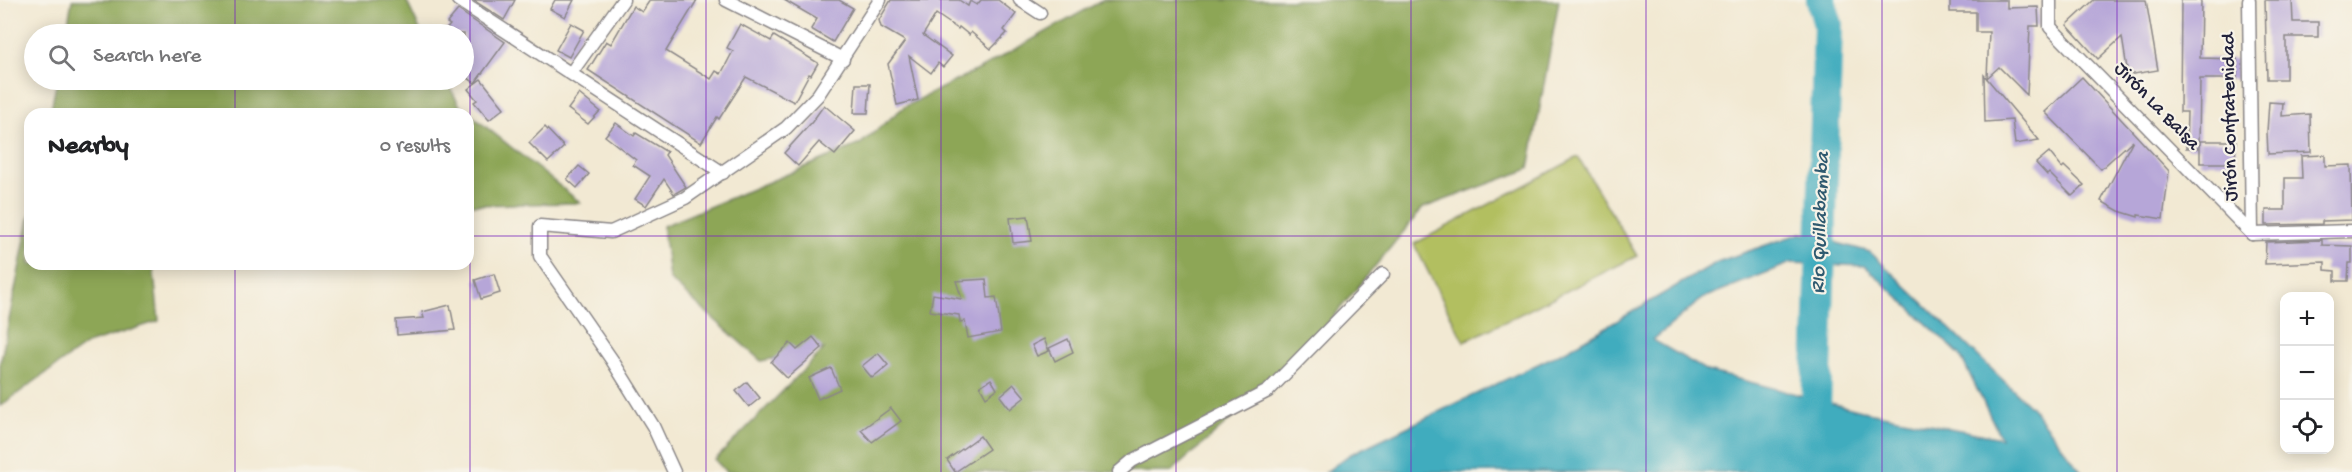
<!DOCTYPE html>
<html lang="en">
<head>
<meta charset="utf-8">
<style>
	:root { --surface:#fff; --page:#f6f6f6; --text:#202124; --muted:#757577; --line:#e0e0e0 }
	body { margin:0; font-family:"Gochi Hand",sans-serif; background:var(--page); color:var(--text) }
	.controls { position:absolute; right:18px; bottom:18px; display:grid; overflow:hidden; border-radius:12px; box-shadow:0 3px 15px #0003 }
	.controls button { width:54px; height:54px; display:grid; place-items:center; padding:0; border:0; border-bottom:2px solid var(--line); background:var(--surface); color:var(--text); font:30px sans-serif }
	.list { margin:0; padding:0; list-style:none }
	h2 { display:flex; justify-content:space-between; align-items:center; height:78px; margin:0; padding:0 24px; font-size:26px }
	h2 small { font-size:20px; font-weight:400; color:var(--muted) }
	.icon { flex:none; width:33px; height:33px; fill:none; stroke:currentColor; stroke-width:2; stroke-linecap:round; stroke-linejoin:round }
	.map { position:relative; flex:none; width:2352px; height:472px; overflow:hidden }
	.search { position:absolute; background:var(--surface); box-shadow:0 3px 15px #0003; left:24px; top:24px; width:450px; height:66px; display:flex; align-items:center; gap:15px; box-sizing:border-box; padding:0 21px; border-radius:33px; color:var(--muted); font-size:22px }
	.panel { position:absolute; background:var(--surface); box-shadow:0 3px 15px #0003; left:24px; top:108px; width:450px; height:162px; border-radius:18px }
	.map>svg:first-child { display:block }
	.green { fill:#b2bf61; stroke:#6a704e; stroke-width:1.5 }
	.forest { fill:#8da657; stroke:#586449; stroke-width:1.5 }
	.water { fill:#3facbe; stroke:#30677c; stroke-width:1.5; fill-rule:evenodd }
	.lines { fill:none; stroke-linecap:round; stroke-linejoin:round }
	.river { stroke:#3facbe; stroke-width:30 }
	.building { fill:#b6a6d8 }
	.street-casing { stroke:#8a8687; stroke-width:15 }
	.street { stroke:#fff; stroke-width:12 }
	.grid { fill:none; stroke:#7b2cbf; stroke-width:1.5; stroke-opacity:0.55 }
	.labels { text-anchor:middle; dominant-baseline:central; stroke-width:4.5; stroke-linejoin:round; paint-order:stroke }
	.street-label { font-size:20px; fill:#22223b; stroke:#f7f3e8 }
	.water-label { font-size:21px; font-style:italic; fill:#2e596f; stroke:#f7f3e8 }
</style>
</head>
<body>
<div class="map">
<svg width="2352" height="472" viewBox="0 0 2352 472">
	<rect width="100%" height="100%" fill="#f7f3e8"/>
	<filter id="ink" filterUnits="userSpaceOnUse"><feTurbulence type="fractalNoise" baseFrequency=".0167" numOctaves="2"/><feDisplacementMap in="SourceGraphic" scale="12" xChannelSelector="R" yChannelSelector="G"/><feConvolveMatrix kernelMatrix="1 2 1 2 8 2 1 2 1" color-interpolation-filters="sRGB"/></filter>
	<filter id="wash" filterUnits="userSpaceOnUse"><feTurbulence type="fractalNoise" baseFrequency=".008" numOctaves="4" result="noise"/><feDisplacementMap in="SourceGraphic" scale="24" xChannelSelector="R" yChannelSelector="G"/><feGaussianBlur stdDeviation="1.35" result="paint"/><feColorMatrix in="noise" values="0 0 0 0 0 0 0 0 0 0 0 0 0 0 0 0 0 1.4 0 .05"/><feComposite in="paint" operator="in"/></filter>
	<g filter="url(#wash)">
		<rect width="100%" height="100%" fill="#f2e9d3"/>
		<polygon class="green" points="1578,157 1637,256 1464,342 1414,244"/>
		<g class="forest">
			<polygon points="72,0 406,0 422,34 66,34"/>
			<polygon points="1103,0 1559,0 1529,169 1423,208 1297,361 1171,472 726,472 715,460 824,349 761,361 669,279 663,226 860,144 904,107 983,67"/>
			<polygon points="57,80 446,80 460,106 581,203 468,205 468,114 50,114"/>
			<polygon points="30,214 30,264 153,264 159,321 87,344 0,406 0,365"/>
		</g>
		<path class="water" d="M1801,233L1870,252L2032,408L2082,472H1326L1349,455L1569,349L1717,262ZM1791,263L1865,266L1960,355L2001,438L1862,411L1707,371L1653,340L1703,298Z"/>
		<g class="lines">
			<polyline class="river" points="1815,440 1828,25 1821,0"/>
		</g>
		<g id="blocks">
			<g class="building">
				<polygon points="473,0 515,0 504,20"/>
				<polygon points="555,0 574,0 565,17 550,9"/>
				<polygon points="650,0 697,0 666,51 711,79 716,71 721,74 733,51 727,48 740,24 771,41 774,36 818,63 811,75 809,74 794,102 746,77 719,119 717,117 701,143 588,70 606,41 611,44 633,6 642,12"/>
				<polygon points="784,0 839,0 853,8 833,42 811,29 817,19"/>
				<polygon points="891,0 959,0 968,6 970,1 977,5 981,0 998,0 1016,14 1004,30 1007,33 991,49 971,32 969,35 959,27 958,29 936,14 923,35 952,56 943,67 938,63 931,73 909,56 918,100 897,105 888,64 905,41 881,27 879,20"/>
				<polygon points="1950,0 2007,0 2007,8 2038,7 2039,26 2030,26 2027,95 1999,67 1987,78 1989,32 1976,32 1976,12 1950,12"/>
				<polygon points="2094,0 2146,0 2158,70 2128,75 2122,37 2098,59 2067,25"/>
				<polygon points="2181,0 2201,0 2200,58 2237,59 2237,79 2200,79 2199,148 2186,148 2187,112 2180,112"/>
				<polygon points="2265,0 2292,0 2293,22 2318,22 2318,37 2286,37 2286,79 2267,79"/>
				<polygon points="458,10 505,42 475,83 464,75 464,34 442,34 450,25 447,23"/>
				<polygon points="571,23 584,30 569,57 556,50"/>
				<polygon points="1984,75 2021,119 2039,140 2015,144 2012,120 1985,122"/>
				<polygon points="2082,77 2169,171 2163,219 2138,215 2138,217 2119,211 2101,201 2133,140 2101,169 2045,112"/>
				<polygon points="481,79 504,108 489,120 474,102 477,100 468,89"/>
				<polygon points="856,84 870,84 868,113 854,113"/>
				<polygon points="579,94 600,111 588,124 568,109"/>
				<polygon points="2269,102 2283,103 2282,116 2310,114 2311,152 2268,154 2267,132"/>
				<polygon points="824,105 855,131 835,155 819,142 798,166 784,153 812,122"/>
				<polygon points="616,123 634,136 636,133 667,152 665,155 686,187 674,194 664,179 646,206 635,199 650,176 633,165 636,160 605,136"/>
				<polygon points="545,127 564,147 548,162 529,143"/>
				<polygon points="2200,141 2236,141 2235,163 2200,163"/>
				<polygon points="2049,152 2062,168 2064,166 2084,185 2072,196 2049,173 2047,175 2036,163"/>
				<polygon points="2325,155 2325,166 2351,165 2352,220 2322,221 2322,224 2266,225 2266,210 2285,210 2285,178 2302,178 2301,156"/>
				<polygon points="579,166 589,174 577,188 567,179"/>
				<polygon points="1028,216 1032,241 1013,243 1010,218"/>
				<polygon points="2322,240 2322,245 2352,246 2352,263 2349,263 2348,281 2335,281 2335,271 2325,270 2325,262 2265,264 2266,242"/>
				<polygon points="494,274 500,293 481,299 475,280"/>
				<polygon points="986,279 988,298 996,297 1001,332 968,338 965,321 960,322 959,315 930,311 933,294 962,299 956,281"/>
				<polygon points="450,305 455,330 397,335 396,320 424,318 422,312"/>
				<polygon points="813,337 822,348 787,378 771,362 790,343 797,350"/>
				<polygon points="1044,339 1049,351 1037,356 1032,345"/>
				<polygon points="1068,339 1073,352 1055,361 1049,348"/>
				<polygon points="878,353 888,365 872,378 862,366"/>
				<polygon points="831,368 840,389 818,399 809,378"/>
				<polygon points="991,379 997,389 986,397 980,386"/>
				<polygon points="747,382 760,398 749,407 736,391"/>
				<polygon points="1014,384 1025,397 1010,409 1000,396"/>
				<polygon points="891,408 901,421 872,442 861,430"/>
				<polygon points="980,436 989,449 955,472 947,460"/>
			</g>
		</g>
	</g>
	<g filter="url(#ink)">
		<use href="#blocks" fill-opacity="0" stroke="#8a8687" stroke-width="1.5"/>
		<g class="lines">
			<g class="street-casing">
				<g id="street">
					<polyline points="458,0 723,173"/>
					<polyline points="726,0 843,59"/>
					<polyline points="1020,0 1040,13"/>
					<polyline points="2050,0 2050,27 2252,234"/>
					<polyline points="2249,0 2252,234"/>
					<polyline points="571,73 623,0"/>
					<polyline points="2252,234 2352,231"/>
					<polyline points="674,472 653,426 612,360 540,256 540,226 611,232 685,198 786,128 818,95 880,0"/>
					<polyline points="1119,472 1132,461 1268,391 1383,274"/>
				</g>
			</g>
			<use href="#street" class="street"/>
		</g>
	</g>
	<path class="grid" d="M235,0V34M470,0V472M706,0V472M941,0V472M1176,0V472M1411,0V472M1646,0V472M1882,0V472M2117,0V472M235,80V114M0,236H30M468,236H2352M235,264V472"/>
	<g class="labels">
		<g class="street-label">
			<text transform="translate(2156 107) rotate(46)">Jirón La Balsa</text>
			<text transform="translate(2231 117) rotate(-91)">Jirón Confratenidad</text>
		</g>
		<g class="water-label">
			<text transform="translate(1822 223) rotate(-88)">RIo Quillabamba</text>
		</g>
	</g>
</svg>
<div class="controls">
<button>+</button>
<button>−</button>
<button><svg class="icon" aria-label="locate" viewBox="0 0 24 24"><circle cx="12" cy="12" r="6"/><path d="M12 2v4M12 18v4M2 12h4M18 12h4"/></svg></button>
</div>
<div class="search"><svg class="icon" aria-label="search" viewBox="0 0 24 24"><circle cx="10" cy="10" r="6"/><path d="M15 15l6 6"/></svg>Search here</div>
<section class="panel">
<h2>Nearby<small>0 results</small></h2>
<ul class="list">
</ul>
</section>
</div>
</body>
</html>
